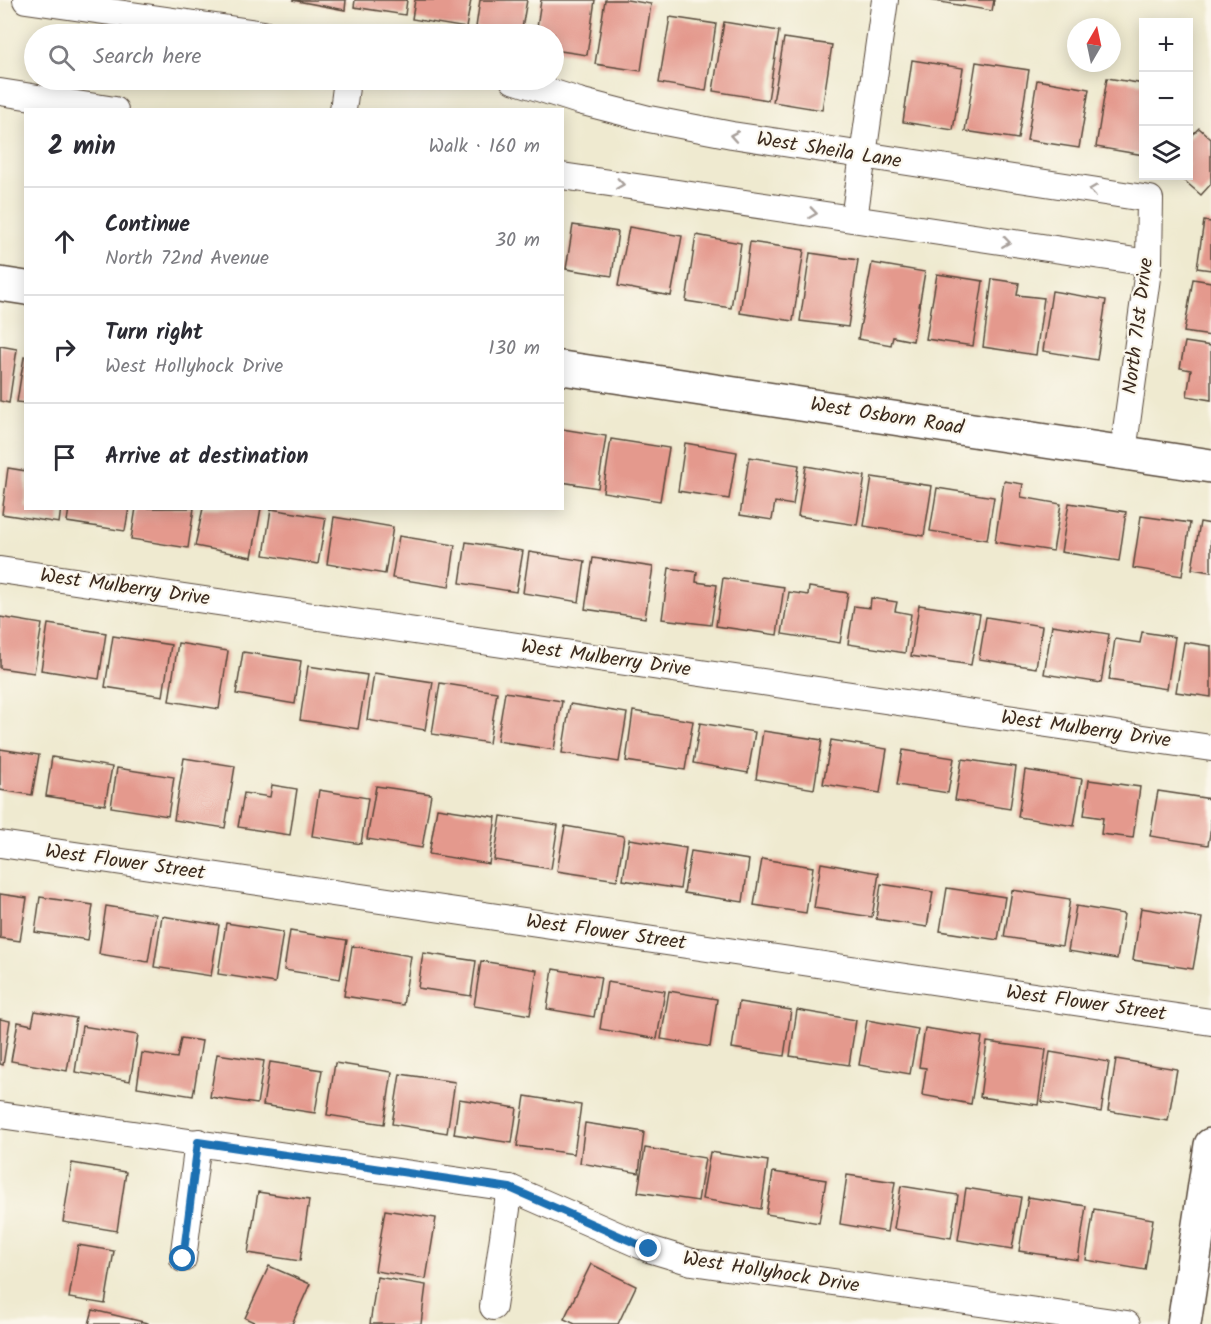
<!DOCTYPE html>
<html lang="en">
<head>
<meta charset="utf-8">
<style>
	:root { --surface:#fff; --page:#f2f2f3; --text:#2b2b33; --muted:#7c7c81; --line:#e1e1e2 }
	body { margin:0; font-family:Kalam,sans-serif; background:var(--page); color:var(--text) }
	.controls { position:absolute; right:18px; top:18px; display:grid; overflow:hidden; border-radius:0px; box-shadow:0 3px 15px #0003 }
	.controls button { width:54px; height:54px; display:grid; place-items:center; padding:0; border:0; border-bottom:2px solid var(--line); background:var(--surface); color:var(--text); font:30px sans-serif }
	.compass { position:absolute; left:1067px; top:18px; width:54px; height:54px; border-radius:50%; background:var(--surface); box-shadow:0 3px 15px #0003; rotate:9deg }
	.stop { position:absolute; width:18px; height:18px; margin:-14px; border:4px solid #1f6fb2; border-radius:50%; background:#fff }
	.stop.end { background:#1f6fb2; border-color:#fff; box-shadow:0 2px 6px #0008 }
	.list { margin:0; padding:0; list-style:none }
	h2 { display:flex; justify-content:space-between; align-items:center; height:78px; margin:0; padding:0 24px; font-size:26px }
	h2 small { font-size:20px; font-weight:400; color:var(--muted) }
	.list li { display:grid; grid-template-columns:39px 1fr auto; gap:18px; align-items:center; box-sizing:border-box; height:108px; padding:0 24px; border-top:2px solid var(--line) }
	.list b { display:block; font-size:22px; white-space:nowrap }
	.list p { margin:0; font-size:20px; white-space:nowrap; color:var(--muted) }
	.list em { font-size:20px; font-style:normal; color:var(--muted) }
	.icon { flex:none; width:33px; height:33px; fill:none; stroke:currentColor; stroke-width:2; stroke-linecap:round; stroke-linejoin:round }
	.map { position:relative; flex:none; width:1211px; height:1324px; overflow:hidden }
	.search { position:absolute; background:var(--surface); box-shadow:0 3px 15px #0003; left:24px; top:24px; width:540px; height:66px; display:flex; align-items:center; gap:15px; box-sizing:border-box; padding:0 21px; border-radius:33px; color:var(--muted); font-size:22px }
	.panel { position:absolute; background:var(--surface); box-shadow:0 3px 15px #0003; left:24px; top:108px; width:540px; height:402px; border-radius:0px }
	.map>svg:first-child { display:block }
	.building { fill:#e4998d }
	.lines { fill:none; stroke-linecap:round; stroke-linejoin:round }
	.minor-casing { stroke:#564739; stroke-width:28 }
	.tertiary-casing { stroke:#564739; stroke-width:36 }
	.minor { stroke:#fff; stroke-width:26 }
	.tertiary { stroke:#fff; stroke-width:33 }
	.oneway { stroke:#a79f9a }
	.route { stroke:#1f6fb2; stroke-width:8 }
	.labels { text-anchor:middle; dominant-baseline:central; stroke-width:4.5; stroke-linejoin:round; paint-order:stroke }
	.street-label { font-size:20px; fill:#3b2a1e; stroke:#fbf7ec }
</style>
</head>
<body>
<div class="map">
<svg width="1211" height="1324" viewBox="0 0 1211 1324">
	<rect width="100%" height="100%" fill="#fbf7ec"/>
	<filter id="ink" filterUnits="userSpaceOnUse"><feTurbulence type="fractalNoise" baseFrequency=".0167" numOctaves="2"/><feDisplacementMap in="SourceGraphic" scale="12" xChannelSelector="R" yChannelSelector="G"/><feConvolveMatrix kernelMatrix="1 2 1 2 8 2 1 2 1" color-interpolation-filters="sRGB"/></filter>
	<filter id="wash" filterUnits="userSpaceOnUse"><feTurbulence type="fractalNoise" baseFrequency=".008" numOctaves="4" result="noise"/><feDisplacementMap in="SourceGraphic" scale="24" xChannelSelector="R" yChannelSelector="G"/><feGaussianBlur stdDeviation="1.35" result="paint"/><feColorMatrix in="noise" values="0 0 0 0 0 0 0 0 0 0 0 0 0 0 0 0 0 1.4 0 .05"/><feComposite in="paint" operator="in"/></filter>
	<g filter="url(#wash)">
		<rect width="100%" height="100%" fill="#efead0"/>
		<g id="blocks">
			<g class="building">
				<polygon points="292,0 346,0 345,10"/>
				<polygon points="355,0 407,0 405,15 354,7"/>
				<polygon points="415,0 471,0 466,28 412,19"/>
				<polygon points="480,0 527,0 521,34 476,27"/>
				<polygon points="541,0 595,0 587,55 554,50 554,34 536,34"/>
				<polygon points="605,0 627,0 651,4 641,71 595,64"/>
				<polygon points="929,0 994,0 992,11"/>
				<polygon points="670,17 716,24 706,91 659,83"/>
				<polygon points="724,22 779,31 768,100 713,91"/>
				<polygon points="784,38 832,45 822,110 773,102"/>
				<polygon points="912,60 963,68 953,130 903,122"/>
				<polygon points="976,62 1029,70 1018,139 965,131"/>
				<polygon points="1107,78 1144,84 1144,155 1096,147"/>
				<polygon points="1037,80 1089,89 1079,148 1027,140"/>
				<polygon points="1199,128 1211,139 1211,184 1201,195 1179,176 1188,176 1188,139"/>
				<polygon points="1204,221 1211,222 1211,270 1197,268"/>
				<polygon points="573,225 618,232 612,276 566,269"/>
				<polygon points="629,227 682,236 671,296 618,286"/>
				<polygon points="696,235 741,243 731,308 686,301"/>
				<polygon points="750,242 804,250 793,321 740,313"/>
				<polygon points="810,253 858,260 848,327 800,321"/>
				<polygon points="872,263 925,272 913,341 893,337 891,345 858,339"/>
				<polygon points="937,274 983,281 973,346 926,339"/>
				<polygon points="992,279 1019,283 1017,295 1044,298 1036,355 983,347"/>
				<polygon points="1193,279 1211,282 1211,336 1184,332"/>
				<polygon points="1052,291 1106,300 1097,360 1043,351"/>
				<polygon points="1185,342 1211,346 1211,400 1187,396 1191,370 1180,368"/>
				<polygon points="0,346 17,349 9,403 0,401"/>
				<polygon points="24,357 26,357 26,403 17,402"/>
				<polygon points="562,429 606,436 598,488 562,482"/>
				<polygon points="611,439 669,448 660,501 603,492"/>
				<polygon points="685,443 737,452 729,499 678,491"/>
				<polygon points="749,457 799,465 793,505 775,502 772,520 740,515"/>
				<polygon points="806,466 865,476 857,525 798,516"/>
				<polygon points="8,468 26,471 26,508 61,508 59,523 2,514"/>
				<polygon points="872,477 932,486 924,536 864,526"/>
				<polygon points="1004,481 1023,484 1021,497 1061,504 1053,551 995,542"/>
				<polygon points="937,488 994,497 987,540 930,531"/>
				<polygon points="1069,503 1126,512 1119,561 1061,552"/>
				<polygon points="69,508 129,508 125,531 67,522"/>
				<polygon points="136,508 194,508 188,548 131,539"/>
				<polygon points="203,508 261,508 252,557 195,546"/>
				<polygon points="271,509 326,518 318,564 264,555"/>
				<polygon points="1141,516 1190,523 1182,576 1133,568"/>
				<polygon points="334,517 393,527 385,574 327,564"/>
				<polygon points="1200,522 1211,524 1211,572 1192,569"/>
				<polygon points="399,536 455,545 449,587 392,578"/>
				<polygon points="466,542 523,551 516,592 460,583"/>
				<polygon points="529,552 585,561 579,602 523,593"/>
				<polygon points="593,558 653,567 645,618 585,609"/>
				<polygon points="669,568 697,572 696,582 717,585 711,625 662,619"/>
				<polygon points="723,578 784,587 777,635 716,626"/>
				<polygon points="809,587 848,593 840,643 782,634 789,592 808,595"/>
				<polygon points="871,598 897,602 895,611 911,614 905,653 848,644 854,606 870,608"/>
				<polygon points="919,605 980,614 971,665 911,656"/>
				<polygon points="0,617 42,624 34,673 0,668"/>
				<polygon points="986,617 1042,626 1036,668 979,659"/>
				<polygon points="48,624 106,633 99,679 41,670"/>
				<polygon points="1052,625 1109,634 1101,683 1044,674"/>
				<polygon points="1142,632 1175,637 1167,689 1109,680 1115,639 1140,643"/>
				<polygon points="113,636 171,645 163,696 105,687"/>
				<polygon points="1184,642 1211,646 1211,697 1176,692"/>
				<polygon points="178,643 228,651 219,709 169,701"/>
				<polygon points="243,652 301,661 295,704 236,694"/>
				<polygon points="308,666 367,675 358,729 300,720"/>
				<polygon points="374,673 433,682 425,730 367,720"/>
				<polygon points="440,683 497,692 489,743 432,734"/>
				<polygon points="505,692 562,701 554,750 497,741"/>
				<polygon points="570,704 627,713 619,762 562,753"/>
				<polygon points="633,711 693,721 685,770 626,761"/>
				<polygon points="700,723 755,732 748,773 693,763"/>
				<polygon points="763,731 822,740 814,789 756,779"/>
				<polygon points="831,740 887,749 880,793 823,784"/>
				<polygon points="0,749 39,755 32,795 0,790"/>
				<polygon points="903,750 954,758 948,793 897,785"/>
				<polygon points="52,757 112,767 105,805 46,796"/>
				<polygon points="184,758 235,766 225,828 174,820"/>
				<polygon points="962,759 1016,767 1010,809 955,800"/>
				<polygon points="117,768 174,777 168,816 111,807"/>
				<polygon points="1025,770 1082,779 1074,826 1018,817"/>
				<polygon points="1089,780 1140,787 1133,838 1101,834 1103,818 1084,815"/>
				<polygon points="272,785 297,789 290,835 238,827 244,793 270,797"/>
				<polygon points="376,786 431,794 422,848 367,839"/>
				<polygon points="319,790 368,798 361,844 312,836"/>
				<polygon points="1158,791 1211,799 1211,828 1208,845 1150,836"/>
				<polygon points="437,808 496,817 489,864 429,854"/>
				<polygon points="501,816 558,825 551,869 494,860"/>
				<polygon points="565,826 624,836 617,880 557,871"/>
				<polygon points="629,839 686,848 680,889 623,880"/>
				<polygon points="691,851 749,860 743,902 684,893"/>
				<polygon points="762,859 813,867 806,913 754,905"/>
				<polygon points="821,863 879,873 872,917 814,908"/>
				<polygon points="881,884 933,892 927,927 876,919"/>
				<polygon points="947,888 1005,897 998,940 940,931"/>
				<polygon points="1012,890 1070,899 1062,946 1004,937"/>
				<polygon points="0,894 27,898 20,941 0,938"/>
				<polygon points="40,897 93,905 88,940 35,932"/>
				<polygon points="106,906 156,914 148,962 99,954"/>
				<polygon points="1076,906 1124,914 1117,959 1068,951"/>
				<polygon points="1141,908 1202,918 1193,969 1133,960"/>
				<polygon points="162,916 219,925 211,976 154,967"/>
				<polygon points="226,923 283,932 275,983 218,974"/>
				<polygon points="290,931 347,940 340,979 284,970"/>
				<polygon points="352,946 411,956 403,1005 344,996"/>
				<polygon points="423,953 476,961 471,996 418,988"/>
				<polygon points="481,961 537,970 530,1015 474,1006"/>
				<polygon points="553,969 601,977 594,1017 547,1009"/>
				<polygon points="607,982 665,991 657,1039 600,1029"/>
				<polygon points="669,991 717,999 710,1047 661,1039"/>
				<polygon points="739,1002 791,1010 784,1056 732,1048"/>
				<polygon points="797,1010 856,1020 849,1065 790,1056"/>
				<polygon points="35,1011 76,1018 67,1071 11,1061 18,1022 32,1025"/>
				<polygon points="0,1019 10,1021 3,1065 0,1064"/>
				<polygon points="867,1020 918,1029 910,1074 859,1065"/>
				<polygon points="82,1026 138,1035 130,1081 75,1072"/>
				<polygon points="925,1028 982,1037 971,1104 922,1095 926,1068 919,1067"/>
				<polygon points="181,1038 202,1041 193,1096 137,1087 142,1053 177,1058"/>
				<polygon points="987,1042 1046,1050 1038,1105 980,1097"/>
				<polygon points="1050,1052 1109,1062 1101,1112 1042,1102"/>
				<polygon points="217,1054 264,1061 257,1104 210,1097"/>
				<polygon points="1116,1059 1177,1069 1168,1121 1108,1111"/>
				<polygon points="270,1062 322,1070 315,1113 263,1105"/>
				<polygon points="335,1063 392,1072 384,1124 327,1115"/>
				<polygon points="400,1074 455,1082 447,1133 392,1124"/>
				<polygon points="525,1096 581,1105 574,1154 517,1146"/>
				<polygon points="459,1099 517,1108 512,1143 454,1134"/>
				<polygon points="585,1123 644,1132 639,1173 580,1163"/>
				<polygon points="645,1148 705,1158 698,1201 638,1192"/>
				<polygon points="710,1152 768,1161 761,1209 702,1199"/>
				<polygon points="72,1163 126,1172 117,1231 63,1222"/>
				<polygon points="773,1172 826,1180 819,1223 766,1214"/>
				<polygon points="847,1175 895,1182 887,1232 840,1224"/>
				<polygon points="901,1186 958,1195 951,1238 894,1229"/>
				<polygon points="966,1188 1021,1197 1012,1249 958,1240"/>
				<polygon points="258,1192 309,1200 300,1261 248,1253"/>
				<polygon points="1028,1197 1086,1206 1078,1260 1019,1251"/>
				<polygon points="1094,1209 1153,1219 1145,1270 1086,1260"/>
				<polygon points="385,1210 436,1218 426,1279 375,1271"/>
				<polygon points="78,1245 114,1251 105,1304 69,1298"/>
				<polygon points="591,1264 636,1286 618,1324 575,1324 564,1319"/>
				<polygon points="269,1266 310,1284 292,1324 258,1324 245,1318"/>
				<polygon points="377,1277 426,1285 421,1324 370,1324"/>
				<polygon points="93,1310 148,1323 148,1324 89,1324"/>
			</g>
		</g>
	</g>
	<g filter="url(#ink)">
		<use href="#blocks" fill-opacity="0" stroke="#564739" stroke-width="1.5"/>
		<g class="lines">
			<g class="minor-casing">
				<g id="minor">
					<polyline points="26,0 264,34"/>
					<polyline points="513,80 579,101 649,119 732,135 1150,199 1149,263 1123,452"/>
					<polyline points="0,92 115,110"/>
					<polyline points="343,110 347,80"/>
					<polyline points="562,176 1149,263"/>
					<polyline points="854,219 885,0"/>
					<polyline points="0,570 1211,748"/>
					<polyline points="0,844 1211,1022"/>
					<polyline points="0,1115 510,1188 649,1249 692,1262 1127,1324"/>
					<polyline points="183,1259 198,1142"/>
					<polyline points="493,1307 510,1188"/>
				</g>
			</g>
			<g class="tertiary-casing">
				<g id="tertiary">
					<polyline points="0,284 26,288"/>
					<polyline points="562,368 1211,466"/>
					<polyline points="1184,1324 1211,1145"/>
				</g>
			</g>
			<use href="#minor" class="minor"/>
			<use href="#tertiary" class="tertiary"/>
		</g>
		<defs><path id="oneway-chevron" d="M-2-3.5L2.5 0L-2 3.5" fill="none" stroke-width="1.6" stroke-linecap="round" stroke-linejoin="round" transform="scale(1.5)"/></defs>
		<g class="oneway">
			<use href="#oneway-chevron" transform="translate(734 136) rotate(-170)"/>
			<use href="#oneway-chevron" transform="translate(620 184) rotate(8)"/>
			<use href="#oneway-chevron" transform="translate(1093 190) rotate(-172)"/>
			<use href="#oneway-chevron" transform="translate(813 213) rotate(8)"/>
			<use href="#oneway-chevron" transform="translate(1006 242) rotate(8)"/>
		</g>
	</g>
	<g class="lines" filter="url(#ink)">
		<polyline class="route" points="183,1259 198,1142 510,1188 649,1249"/>
	</g>
	<g class="labels">
		<g class="street-label">
			<text transform="translate(829 151) rotate(9)">West Sheila Lane</text>
			<text transform="translate(1139 326) rotate(-83)">North 71st Drive</text>
			<text transform="translate(887 417) rotate(9)">West Osborn Road</text>
			<text transform="translate(125 588) rotate(8)">West Mulberry Drive</text>
			<text transform="translate(606 659) rotate(8)">West Mulberry Drive</text>
			<text transform="translate(1086 730) rotate(8)">West Mulberry Drive</text>
			<text transform="translate(125 863) rotate(8)">West Flower Street</text>
			<text transform="translate(606 933) rotate(8)">West Flower Street</text>
			<text transform="translate(1086 1004) rotate(8)">West Flower Street</text>
			<text transform="translate(771 1273) rotate(9)">West Hollyhock Drive</text>
		</g>
	</g>
</svg>
<div class="controls">
<button>+</button>
<button>−</button>
<button><svg class="icon" aria-label="layers" viewBox="0 0 24 24"><path d="M12 4l9 5-9 5-9-5zM3 14l9 5 9-5"/></svg></button>
</div>
<svg class="compass" viewBox="-18 -18 36 36"><path d="M0-13l5 13h-10z" fill="#e53935"/><path d="M0 13l5-13h-10z" fill="#7c7c81"/></svg>
<div class="stop" style="left:183px;top:1259px"></div>
<div class="stop end" style="left:649px;top:1249px"></div>
<div class="search"><svg class="icon" aria-label="search" viewBox="0 0 24 24"><circle cx="10" cy="10" r="6"/><path d="M15 15l6 6"/></svg>Search here</div>
<section class="panel">
<h2>2 min<small>Walk · 160 m</small></h2>
<ul class="list">
<li><svg class="icon" aria-label="ahead" viewBox="0 0 24 24"><path d="M12 20V5M6 11l6-6 6 6"/></svg><div><b>Continue</b><p>North 72nd Avenue</p></div><em>30 m</em></li>
<li><svg class="icon" aria-label="right" viewBox="0 0 24 24"><path d="M7 20v-9h11M14 6l5 5-5 5"/></svg><div><b>Turn right</b><p>West Hollyhock Drive</p></div><em>130 m</em></li>
<li><svg class="icon" aria-label="arrive" viewBox="0 0 24 24"><path d="M6 21V4h12l-3 4 3 4H6"/></svg><div><b>Arrive at destination</b></div></li>
</ul>
</section>
</div>
</body>
</html>
